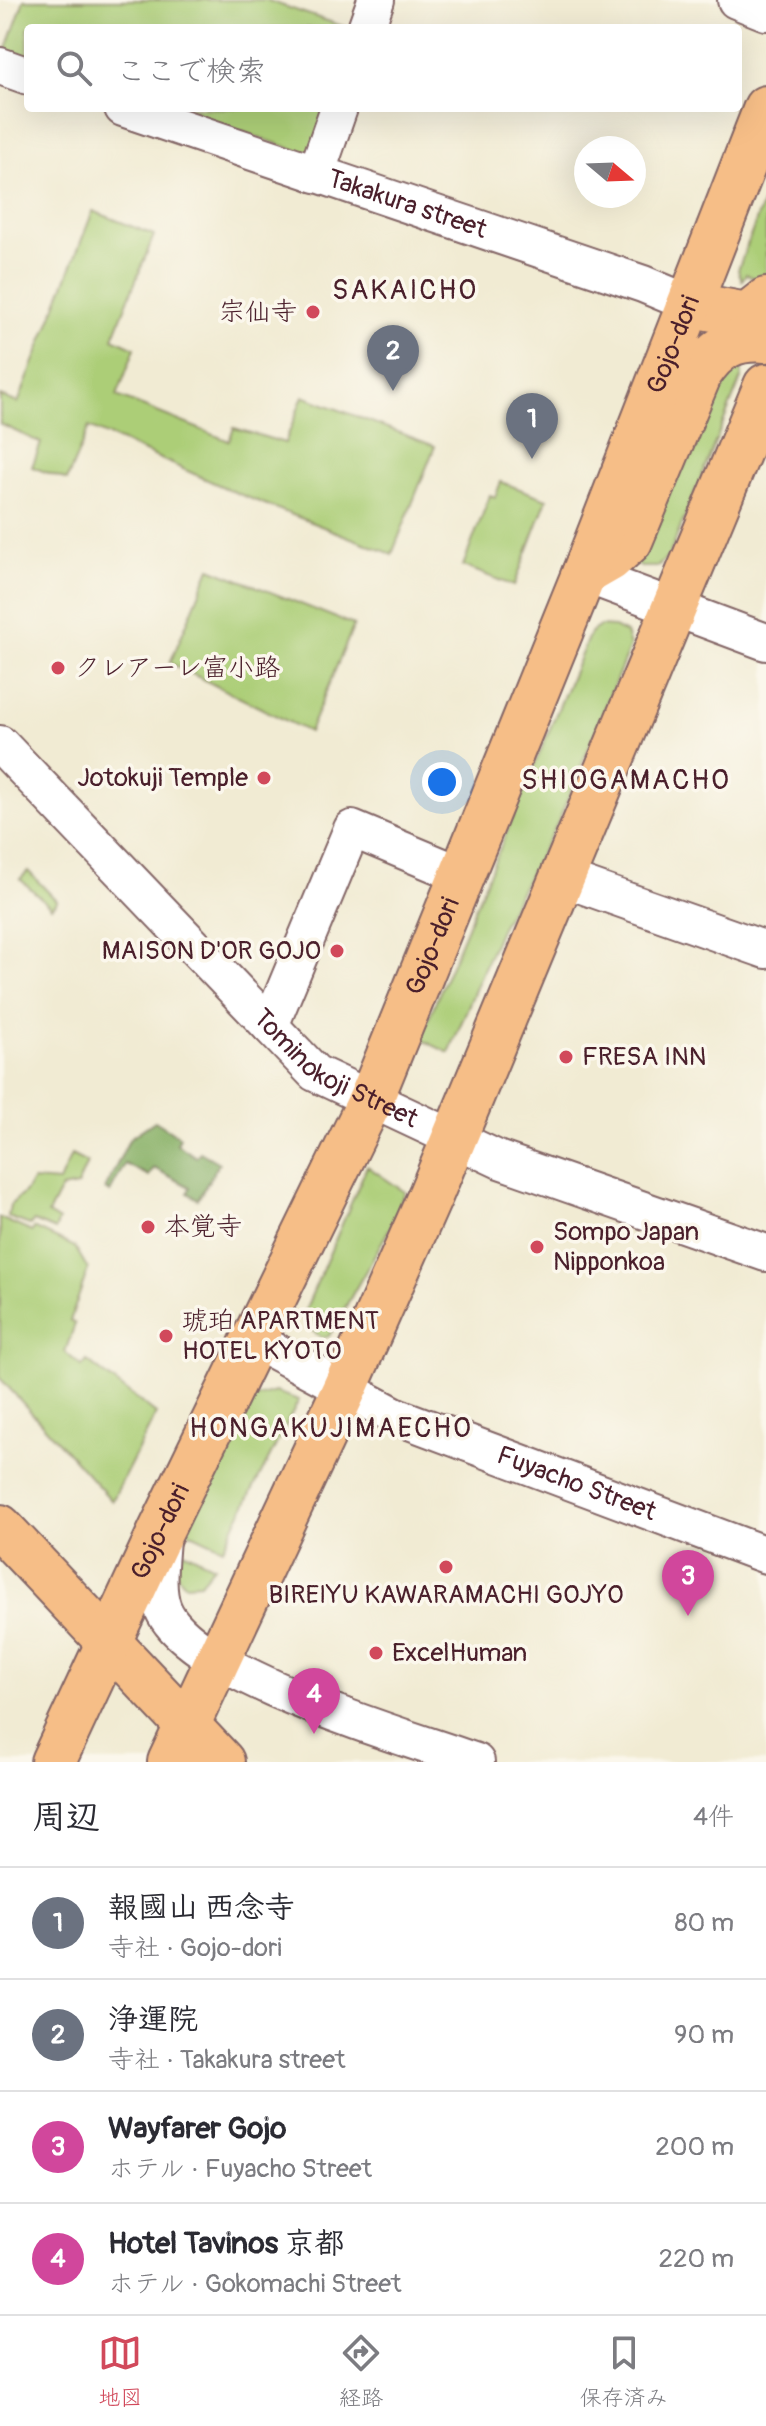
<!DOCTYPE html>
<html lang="ja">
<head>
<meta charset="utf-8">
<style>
	:root { --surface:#fff; --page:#f2f2f3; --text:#2b2b33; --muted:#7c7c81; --line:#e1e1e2; --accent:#d1495b }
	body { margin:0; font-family:Pangolin,"Klee One",sans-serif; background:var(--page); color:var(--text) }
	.compass { position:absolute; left:574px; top:136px; width:72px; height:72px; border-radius:50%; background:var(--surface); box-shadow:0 8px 32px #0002; rotate:109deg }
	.you { position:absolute; left:442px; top:782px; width:28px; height:28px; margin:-20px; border:6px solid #fff; border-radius:50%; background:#1a73e8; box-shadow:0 0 0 12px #1a73e833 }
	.badge { display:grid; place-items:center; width:52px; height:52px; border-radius:50%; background:var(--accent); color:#fff; font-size:26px; font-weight:700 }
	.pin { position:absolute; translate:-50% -66px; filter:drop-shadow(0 2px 4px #0008) }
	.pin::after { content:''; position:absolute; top:42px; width:28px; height:24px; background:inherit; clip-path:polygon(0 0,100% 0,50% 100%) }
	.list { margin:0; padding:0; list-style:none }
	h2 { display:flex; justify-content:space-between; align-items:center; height:104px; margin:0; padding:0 32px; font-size:34px }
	h2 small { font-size:26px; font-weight:400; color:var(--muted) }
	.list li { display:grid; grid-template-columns:52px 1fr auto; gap:24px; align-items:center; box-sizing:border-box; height:112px; padding:0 32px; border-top:2px solid var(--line) }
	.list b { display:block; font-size:30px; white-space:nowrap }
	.list p { margin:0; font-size:26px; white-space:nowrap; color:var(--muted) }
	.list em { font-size:26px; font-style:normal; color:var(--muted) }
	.icon { flex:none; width:44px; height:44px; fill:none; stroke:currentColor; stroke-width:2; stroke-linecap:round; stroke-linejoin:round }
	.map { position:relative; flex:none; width:766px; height:1762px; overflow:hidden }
	.search { position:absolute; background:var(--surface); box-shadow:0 8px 32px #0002; left:24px; right:24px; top:24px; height:88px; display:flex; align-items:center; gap:20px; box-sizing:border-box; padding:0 28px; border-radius:8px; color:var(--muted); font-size:30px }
	.sheet { height:552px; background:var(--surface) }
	nav { display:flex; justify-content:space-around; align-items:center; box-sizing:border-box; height:112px; border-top:2px solid var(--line); background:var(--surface); font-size:22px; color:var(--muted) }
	nav a { display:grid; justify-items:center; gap:4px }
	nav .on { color:var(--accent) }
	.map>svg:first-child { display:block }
	.green { fill:#acce77; stroke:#7b7651; stroke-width:2 }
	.forest { fill:#89b168; stroke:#6a684a; stroke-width:2 }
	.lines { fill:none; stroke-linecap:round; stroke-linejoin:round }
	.minor-casing { stroke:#846666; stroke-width:40 }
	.major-casing { stroke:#846666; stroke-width:48 }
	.highway-casing { stroke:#846666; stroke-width:48 }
	.minor { stroke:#fff; stroke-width:36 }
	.major { stroke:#f6be87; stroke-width:44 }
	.highway { stroke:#f6be87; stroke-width:44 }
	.poi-dot { fill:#d1495b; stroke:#fbf7ec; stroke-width:3 }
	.labels { text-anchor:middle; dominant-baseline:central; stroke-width:7; stroke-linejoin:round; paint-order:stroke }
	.street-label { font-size:26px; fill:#4a1f2b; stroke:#fbf7ec }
	.poi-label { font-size:26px; fill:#4a1f2b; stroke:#fbf7ec; text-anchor:start }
	.neighbourhood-label { font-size:28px; letter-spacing:2px; fill:#4a1f2b; stroke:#fbf7ec }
</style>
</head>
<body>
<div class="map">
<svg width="766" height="1762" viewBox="0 0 766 1762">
	<rect width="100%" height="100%" fill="#fbf7ec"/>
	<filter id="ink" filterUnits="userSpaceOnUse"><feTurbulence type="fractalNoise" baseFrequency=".0125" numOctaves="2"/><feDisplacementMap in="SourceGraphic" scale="16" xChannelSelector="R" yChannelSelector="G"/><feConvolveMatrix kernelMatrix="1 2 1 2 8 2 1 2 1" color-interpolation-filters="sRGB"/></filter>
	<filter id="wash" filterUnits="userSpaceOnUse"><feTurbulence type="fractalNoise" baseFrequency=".006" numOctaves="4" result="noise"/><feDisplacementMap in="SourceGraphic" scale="32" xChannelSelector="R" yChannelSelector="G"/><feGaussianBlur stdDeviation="1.8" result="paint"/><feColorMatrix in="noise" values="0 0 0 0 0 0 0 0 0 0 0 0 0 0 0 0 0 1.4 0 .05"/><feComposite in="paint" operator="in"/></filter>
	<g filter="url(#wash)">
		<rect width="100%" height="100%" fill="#f1ebd3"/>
		<g class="green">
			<polygon points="24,0 266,0 348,28 28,28 28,58 6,51"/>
			<polygon points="172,108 329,108 313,156"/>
			<polygon points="766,194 766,277 755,284 756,279 746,274 742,280 738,270"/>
			<polygon points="93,211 154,235 113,338 135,348 117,396 229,441 234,428 285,443 303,396 435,446 392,554 239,494 89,427 67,480 32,467 41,443 0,424 0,396 18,403"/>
			<polygon points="741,361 742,376 669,556 657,567 641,567 635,563 704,386"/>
			<polygon points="501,482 547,499 514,586 463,566 490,495 495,497"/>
			<polygon points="210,568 354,625 309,732 170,663"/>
			<polygon points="600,626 614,627 626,633 630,646 559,820 500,929 449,1053 420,1039 590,633"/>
			<polygon points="28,871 57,901 51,907 20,879"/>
			<polygon points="71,1155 87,1163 77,1186 61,1189 48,1214 59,1221 55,1230 34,1221 30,1225 8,1217 10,1205 24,1193 33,1180 59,1182"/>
			<polygon points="367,1166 405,1192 391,1226 329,1336 321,1337 307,1327 303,1315"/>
			<polygon points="0,1218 32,1232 34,1228 75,1247 88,1269 70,1321 75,1324 65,1352 82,1367 87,1361 156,1414 112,1501 0,1378"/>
			<polygon points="275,1392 299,1400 223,1548 185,1530 254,1398"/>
			<polygon points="179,1549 214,1566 200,1583 186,1584 176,1574"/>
		</g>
		<polygon class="forest" points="155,1121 180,1137 177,1144 196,1157 200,1152 219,1163 198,1199 188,1193 190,1187 154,1168 149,1176 125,1164 110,1192 105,1189 130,1138"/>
	</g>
	<g filter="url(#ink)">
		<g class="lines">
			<g class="minor-casing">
				<g id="minor">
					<polyline points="736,0 766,12"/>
					<polyline points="366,28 376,0"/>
					<polyline points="0,66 28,76"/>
					<path id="s1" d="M123,108L643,284L691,304"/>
					<polyline points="316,174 339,108"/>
					<polyline points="584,574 766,642"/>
					<path id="s2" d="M0,744L315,1073L500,1160L766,1253"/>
					<polyline points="562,878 766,950"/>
					<polyline points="270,1026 352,829 462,875"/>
					<path id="s3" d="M252,1339L396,1416L766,1555"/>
					<path d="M161,1537C160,1559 155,1588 163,1609C191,1676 407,1737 476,1762"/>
				</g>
			</g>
			<g class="major-casing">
				<polyline id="major" points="0,1527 222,1762"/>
			</g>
			<g class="highway-casing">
				<g id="highway">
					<polyline points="703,307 747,315 766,300"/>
					<path d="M584,574L610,559L630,541L700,373C717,347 735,337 766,340"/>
					<path id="s4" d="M53,1762L161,1530L371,1099L584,574L766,108"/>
					<polyline points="170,1762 345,1388 431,1194 766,386"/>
				</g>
			</g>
			<use href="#minor" class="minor"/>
			<use href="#major" class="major"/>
			<use href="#highway" class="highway"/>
		</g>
	</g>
	<g class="poi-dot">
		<circle cx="313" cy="312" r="8"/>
		<circle cx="58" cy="668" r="8"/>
		<circle cx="264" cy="778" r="8"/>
		<circle cx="337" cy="951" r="8"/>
		<circle cx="566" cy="1057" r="8"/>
		<circle cx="148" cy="1227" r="8"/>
		<circle cx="537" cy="1247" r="8"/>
		<circle cx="166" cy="1336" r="8"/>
		<circle cx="446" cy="1567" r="8"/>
		<circle cx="376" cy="1653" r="8"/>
	</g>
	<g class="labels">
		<g class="street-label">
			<text stroke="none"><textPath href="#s1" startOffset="300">Takakura street</textPath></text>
			<text stroke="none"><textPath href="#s4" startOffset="1548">Gojo-dori</textPath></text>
			<text stroke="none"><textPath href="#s4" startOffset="900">Gojo-dori</textPath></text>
			<text stroke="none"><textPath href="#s2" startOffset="470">Tominokoji Street</textPath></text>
			<text stroke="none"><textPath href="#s3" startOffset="356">Fuyacho Street</textPath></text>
			<text stroke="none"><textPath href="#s4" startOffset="254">Gojo-dori</textPath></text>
		</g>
		<g class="poi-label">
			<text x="297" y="312" text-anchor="end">宗仙寺</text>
			<text x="74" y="668">クレアーレ富小路</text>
			<text x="248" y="778" text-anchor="end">Jotokuji Temple</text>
			<text x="321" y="951" text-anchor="end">MAISON D'OR GOJO</text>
			<text x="582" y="1057">FRESA INN</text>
			<text x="164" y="1227">本覚寺</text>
			<text x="553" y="1232">Sompo Japan<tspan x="553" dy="30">Nipponkoa</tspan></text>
			<text x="182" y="1321">琥珀 APARTMENT<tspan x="182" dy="30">HOTEL KYOTO</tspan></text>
			<text x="446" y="1595" text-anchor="middle">BIREIYU KAWARAMACHI GOJYO</text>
			<text x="392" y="1653">ExcelHuman</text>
		</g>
		<g class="neighbourhood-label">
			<text x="405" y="290">SAKAICHO</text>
			<text x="626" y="780">SHIOGAMACHO</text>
			<text x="331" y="1428">HONGAKUJIMAECHO</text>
		</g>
	</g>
</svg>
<svg class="compass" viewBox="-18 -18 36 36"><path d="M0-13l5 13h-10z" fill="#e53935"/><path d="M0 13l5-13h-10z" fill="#7c7c81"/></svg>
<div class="you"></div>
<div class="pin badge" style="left:532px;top:459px;background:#6b7280">1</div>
<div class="pin badge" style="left:393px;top:391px;background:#6b7280">2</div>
<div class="pin badge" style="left:688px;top:1616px;background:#d1479c">3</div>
<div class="pin badge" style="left:314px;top:1734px;background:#d1479c">4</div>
<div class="search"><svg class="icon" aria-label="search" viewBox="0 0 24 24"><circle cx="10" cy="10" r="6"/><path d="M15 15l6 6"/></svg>ここで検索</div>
</div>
<section class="sheet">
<h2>周辺<small>4件</small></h2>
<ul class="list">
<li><span class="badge" style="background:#6b7280">1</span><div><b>報國山 西念寺</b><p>寺社 · Gojo-dori</p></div><em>80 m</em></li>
<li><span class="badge" style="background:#6b7280">2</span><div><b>浄運院</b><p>寺社 · Takakura street</p></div><em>90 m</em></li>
<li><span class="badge" style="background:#d1479c">3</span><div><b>Wayfarer Gojo</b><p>ホテル · Fuyacho Street</p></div><em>200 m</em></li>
<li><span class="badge" style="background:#d1479c">4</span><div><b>Hotel Tavinos 京都</b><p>ホテル · Gokomachi Street</p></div><em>220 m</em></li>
</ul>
</section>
<nav>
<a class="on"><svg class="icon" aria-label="map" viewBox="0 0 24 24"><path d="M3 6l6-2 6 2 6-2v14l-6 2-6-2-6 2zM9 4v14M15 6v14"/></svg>地図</a>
<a><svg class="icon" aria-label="directions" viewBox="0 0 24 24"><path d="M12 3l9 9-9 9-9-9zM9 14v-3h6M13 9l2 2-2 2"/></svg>経路</a>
<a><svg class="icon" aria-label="saved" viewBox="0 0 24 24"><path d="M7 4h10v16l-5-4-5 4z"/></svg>保存済み</a>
</nav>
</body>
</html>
